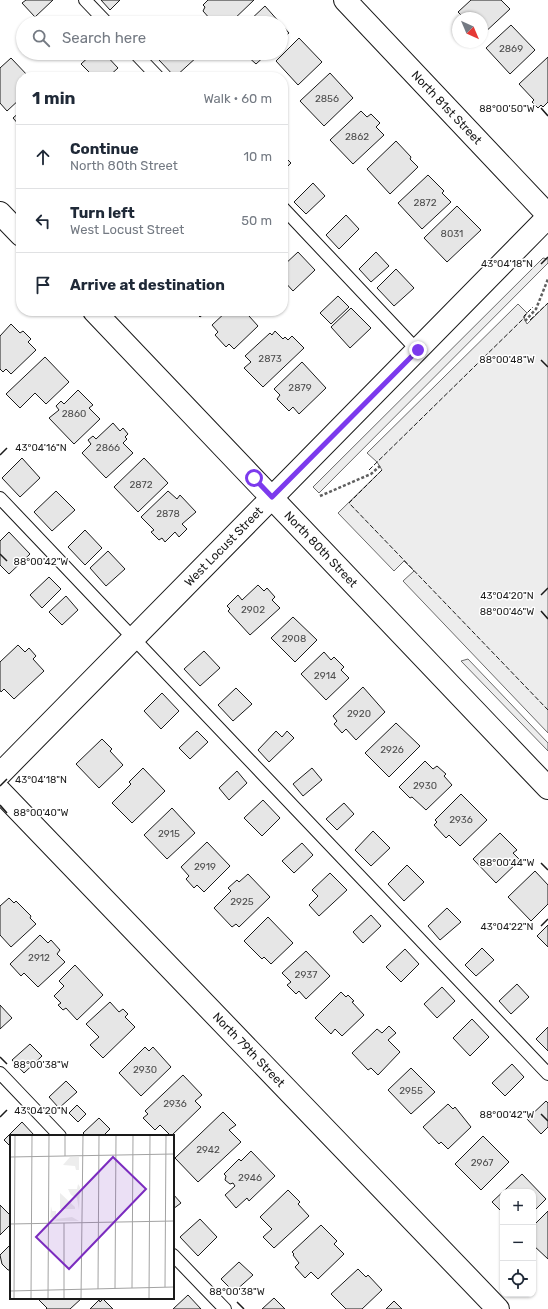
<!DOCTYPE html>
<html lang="en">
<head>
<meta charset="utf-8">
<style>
	:root { --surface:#fff; --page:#f6f6f7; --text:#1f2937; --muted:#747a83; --line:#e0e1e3 }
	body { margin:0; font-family:Rubik,sans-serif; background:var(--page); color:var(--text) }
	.controls { position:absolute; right:12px; bottom:12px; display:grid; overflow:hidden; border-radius:8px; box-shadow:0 1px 3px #0004 }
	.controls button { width:36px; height:36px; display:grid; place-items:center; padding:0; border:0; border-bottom:1px solid var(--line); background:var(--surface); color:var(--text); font:20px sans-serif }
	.compass { position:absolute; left:452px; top:12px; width:36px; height:36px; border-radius:50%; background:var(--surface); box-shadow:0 1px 3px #0004; rotate:136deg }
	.stop { position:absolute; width:12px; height:12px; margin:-9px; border:3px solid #7c3aed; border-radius:50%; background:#fff }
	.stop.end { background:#7c3aed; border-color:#fff; box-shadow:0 1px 4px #0008 }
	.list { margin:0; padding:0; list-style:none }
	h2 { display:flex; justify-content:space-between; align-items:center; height:52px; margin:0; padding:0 16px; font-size:17px }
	h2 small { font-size:13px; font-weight:400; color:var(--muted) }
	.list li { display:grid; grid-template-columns:26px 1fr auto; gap:12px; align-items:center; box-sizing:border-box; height:64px; padding:0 16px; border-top:1px solid var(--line) }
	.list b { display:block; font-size:15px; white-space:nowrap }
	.list p { margin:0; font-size:13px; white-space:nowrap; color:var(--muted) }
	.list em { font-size:13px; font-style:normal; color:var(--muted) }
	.icon { flex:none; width:22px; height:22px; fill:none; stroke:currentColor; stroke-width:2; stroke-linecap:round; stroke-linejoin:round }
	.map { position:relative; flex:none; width:548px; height:1309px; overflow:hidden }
	.search { position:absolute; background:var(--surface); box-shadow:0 1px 3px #0004; left:16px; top:16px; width:272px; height:44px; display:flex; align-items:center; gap:10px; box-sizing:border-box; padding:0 14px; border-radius:22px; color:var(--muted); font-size:15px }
	.panel { position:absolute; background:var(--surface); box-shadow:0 1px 3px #0004; left:16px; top:72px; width:272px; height:244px; border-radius:16px }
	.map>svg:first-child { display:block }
	.built { fill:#ededed; stroke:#6a6a6a }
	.building { fill:#e6e6e6; stroke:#1a1a1a }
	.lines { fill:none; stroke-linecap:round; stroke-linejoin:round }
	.service-casing { stroke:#1a1a1a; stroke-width:14 }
	.minor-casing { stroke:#1a1a1a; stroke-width:24 }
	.path { stroke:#5f5f5f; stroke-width:2.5; stroke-dasharray:3 2; stroke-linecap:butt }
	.service { stroke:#fff; stroke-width:12 }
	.minor { stroke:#fff; stroke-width:22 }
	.fence { stroke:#1a1a1a; stroke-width:1; stroke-dasharray:5 2; stroke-linecap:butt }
	.route { stroke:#7c3aed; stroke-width:5 }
	.ticks { fill:none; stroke:#1a1a1a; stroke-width:1.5 }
	.labels { text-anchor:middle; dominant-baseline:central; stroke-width:3; stroke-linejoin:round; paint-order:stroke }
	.number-label { font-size:10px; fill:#4d4d4d }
	.street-label { font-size:12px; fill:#1a1a1a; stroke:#fff }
	.inset-road { fill:none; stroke:#a3a3a3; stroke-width:1 }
	.view { fill:#7b2cbf; fill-opacity:0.15; stroke:#7b2cbf; stroke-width:2 }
	.inset-edge { fill:none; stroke:#1a1a1a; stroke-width:2 }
	.ticks-label { font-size:10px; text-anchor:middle; fill:#1a1a1a; stroke:#fff; stroke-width:3; stroke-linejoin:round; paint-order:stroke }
</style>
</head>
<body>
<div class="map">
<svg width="548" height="1309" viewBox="0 0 548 1309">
	<rect width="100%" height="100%" fill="#fff"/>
	<g class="built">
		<polygon points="543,258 548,259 548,263 319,493 313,487"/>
		<polygon points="548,303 548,733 403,581 414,571 404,561 394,571 338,513 382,470 377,462 367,453 518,304 527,313 524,318 527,324"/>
		<polygon points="468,659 548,743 548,751 461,661"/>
	</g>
	<g class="building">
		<polygon points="26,0 53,0 35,17 22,3"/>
		<polygon points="101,0 120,0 110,10"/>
		<polygon points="208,0 254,0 230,23 219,23 214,17 211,20 203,11 205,7 203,5"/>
		<polygon points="471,0 501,0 510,9 482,35 482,18 464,18 458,12"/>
		<polygon points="265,6 280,23 247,23"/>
		<polygon points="148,17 154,23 141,23"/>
		<polygon points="281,24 289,33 281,40"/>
		<polygon points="511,25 535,50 510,74 486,48"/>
		<polygon points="299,38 322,62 298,85 276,61"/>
		<polygon points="93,53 104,53 118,68 108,77 94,77 81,64"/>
		<polygon points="166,53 195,53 198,56 175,77 159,60"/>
		<polygon points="240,53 268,53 256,64 245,54 243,57"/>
		<polygon points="548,57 548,102 543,107 541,105 538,108 532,102 534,100 519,84"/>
		<polygon points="11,58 29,77 21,77 21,98 7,111 0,103 0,68"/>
		<polygon points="330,73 353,98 324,126 300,101"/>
		<polygon points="21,111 21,133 17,129 20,126 13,118"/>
		<polygon points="361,111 367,117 371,114 380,123 376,127 384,135 353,164 330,140"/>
		<polygon points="396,141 411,157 410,159 418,167 390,194 367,169"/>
		<polygon points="283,155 291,163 283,171"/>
		<polygon points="428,175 444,191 442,193 451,202 422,229 398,203"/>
		<polygon points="313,183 325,196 306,214 294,202"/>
		<polygon points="457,206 481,230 447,262 424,238"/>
		<polygon points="346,215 359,229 339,249 326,235"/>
		<polygon points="298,252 315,270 293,291 283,280 283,266"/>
		<polygon points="376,252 389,266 371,282 359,269"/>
		<polygon points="396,269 414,288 394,306 377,288"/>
		<polygon points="338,296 349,307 331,324 320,313"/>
		<polygon points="351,308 371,328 350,348 331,327"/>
		<polygon points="194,311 207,311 200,317"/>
		<polygon points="227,311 250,311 252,313 249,316 258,326 234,349 229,344 226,347 215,335 218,332 212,325"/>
		<polygon points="11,324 20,333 23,331 31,339 28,342 36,350 11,374 6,369 3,372 0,369 0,336"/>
		<polygon points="275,331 283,339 285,337 288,340 292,336 304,348 263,387 244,368 251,362 245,356 270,333 272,335"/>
		<polygon points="45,357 69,382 46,404 35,393 20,408 6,394"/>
		<polygon points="302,362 326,388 299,414 293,407 289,411 277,399 280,395 274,389"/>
		<polygon points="78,390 93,405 89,408 100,419 74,444 49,418 59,410 56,406 61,401 64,404"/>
		<polygon points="113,423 120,431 123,428 128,434 125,437 127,439 123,443 133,453 106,478 82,453 91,444 88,440 93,436 96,439"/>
		<polygon points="22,458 40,478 20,497 2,478"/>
		<polygon points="144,458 168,483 138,512 114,487"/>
		<polygon points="56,491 75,510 52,531 34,512"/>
		<polygon points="168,491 177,499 180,495 196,512 182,524 187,529 179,537 175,532 165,542 162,538 159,540 151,532 154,530 141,517"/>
		<polygon points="85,530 102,548 85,565 68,547"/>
		<polygon points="9,532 30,554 9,574 0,565 0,541"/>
		<polygon points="108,551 125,569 106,586 90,568"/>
		<polygon points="49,577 61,589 42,608 30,595"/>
		<polygon points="258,585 264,591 267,588 275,597 272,600 280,608 250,635 228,611 230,609 227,606 238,595 242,600"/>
		<polygon points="66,596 78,610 62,625 49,612"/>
		<polygon points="293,617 317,640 295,662 271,638"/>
		<polygon points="18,645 25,652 29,648 36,656 33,659 44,671 14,699 4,689 1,692 0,690 0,662"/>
		<polygon points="204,651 220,668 200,686 184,669"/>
		<polygon points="324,652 331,660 334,657 344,667 341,670 349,678 326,700 301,674"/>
		<polygon points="363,687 385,712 356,740 346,729 342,733 334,724 337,721 333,716"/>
		<polygon points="236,688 252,704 233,721 218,705"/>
		<polygon points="162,693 179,711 161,729 144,711"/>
		<polygon points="396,723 420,746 389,777 365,753"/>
		<polygon points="197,731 208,742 190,759 179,748"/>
		<polygon points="276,731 282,737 287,731 294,738 269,762 258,750"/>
		<polygon points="102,739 112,749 110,751 123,765 99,788 76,764"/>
		<polygon points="425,761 433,769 437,766 446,774 444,776 452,785 426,810 412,797 410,798 399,787"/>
		<polygon points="143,768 165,791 132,823 112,803 131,784 129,782"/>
		<polygon points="312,768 322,780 303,796 293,784"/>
		<polygon points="237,771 247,783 229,800 219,788"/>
		<polygon points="461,794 487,820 460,846 449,835 446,838 434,825 437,822 435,820"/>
		<polygon points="263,800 280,818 262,836 244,818"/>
		<polygon points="344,803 354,814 337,830 326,819"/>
		<polygon points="172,808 195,833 167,859 144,835"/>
		<polygon points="373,831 390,848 371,866 355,850"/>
		<polygon points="500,833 517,850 513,853 520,860 496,883 473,859"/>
		<polygon points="207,842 230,866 204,892 197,885 194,888 186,879 189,876 181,867"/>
		<polygon points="302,843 313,855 294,873 282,861"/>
		<polygon points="407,865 424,882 404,901 388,884"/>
		<polygon points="535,871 548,885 548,904 531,921 508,897"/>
		<polygon points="330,873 347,890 319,916 309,905 318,896 312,890"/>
		<polygon points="248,874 270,897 239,927 236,924 232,927 214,908 231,891 228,888 237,880 239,882"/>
		<polygon points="9,898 14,903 16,901 31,916 30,918 36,924 11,947 0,935 0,906"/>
		<polygon points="447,908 461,922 440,940 428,926"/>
		<polygon points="371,915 381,926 363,943 353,932"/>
		<polygon points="268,917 293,943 271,964 264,957 262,959 244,941"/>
		<polygon points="548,925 548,947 537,936"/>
		<polygon points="40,935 48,943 51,940 60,950 57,954 65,962 38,987 24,973 21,976 10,964"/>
		<polygon points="482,948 494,960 476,976 465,965"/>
		<polygon points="405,949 419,964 401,982 386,967"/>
		<polygon points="306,951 330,976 306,999 299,991 296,994 287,985 291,982 282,973"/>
		<polygon points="75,965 103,995 77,1020 66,1008 63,1010 58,1005 61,1003 54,996 64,986 59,981"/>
		<polygon points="517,984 529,997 511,1014 499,1001"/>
		<polygon points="442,987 455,1001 437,1018 424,1004"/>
		<polygon points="341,992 346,997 348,995 354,1001 352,1002 364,1015 342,1036 335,1029 331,1034 315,1018"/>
		<polygon points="110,1002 119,1012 123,1009 128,1014 125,1017 135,1027 103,1058 90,1045 99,1037 86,1024"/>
		<polygon points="0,1005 12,1018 0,1029"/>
		<polygon points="472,1019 489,1037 470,1056 453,1038"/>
		<polygon points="389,1026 396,1033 388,1040 400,1052 378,1075 371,1068 368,1070 352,1053 377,1029 382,1033"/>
		<polygon points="548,1027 548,1051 536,1039"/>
		<polygon points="30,1044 42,1056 24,1073 12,1060"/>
		<polygon points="145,1047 149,1051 153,1047 171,1067 141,1096 119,1073"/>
		<polygon points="512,1064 524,1077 505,1096 492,1083"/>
		<polygon points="411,1068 435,1092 411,1114 388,1090"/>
		<polygon points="183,1075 202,1095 195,1101 201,1107 171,1136 160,1125 155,1130 143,1118 148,1114 145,1111"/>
		<polygon points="66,1081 77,1092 59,1108 49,1097"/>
		<polygon points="546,1101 548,1103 548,1127 541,1134 527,1119"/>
		<polygon points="448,1104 453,1109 455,1107 471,1127 448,1149 441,1142 439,1144 423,1127"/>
		<polygon points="77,1105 86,1114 78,1122 69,1113"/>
		<polygon points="223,1112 236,1125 229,1130 241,1142 198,1182 175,1158"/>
		<polygon points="99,1118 110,1129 103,1136 86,1136 83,1133"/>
		<polygon points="22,1122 34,1135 11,1136 11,1147 4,1140"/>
		<polygon points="483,1136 509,1162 481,1190 455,1164"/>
		<polygon points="251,1151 275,1176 249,1201 247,1198 236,1208 225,1195 235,1186 233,1183 230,1184 225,1180 226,1176 224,1174 239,1159 241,1161"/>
		<polygon points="522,1174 546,1199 533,1212 533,1192 503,1192 503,1213 492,1202"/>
		<polygon points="288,1190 300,1202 298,1204 309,1216 274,1248 263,1237 272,1229 260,1217"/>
		<polygon points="173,1194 181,1203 173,1209"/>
		<polygon points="0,1205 11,1216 11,1224 0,1235"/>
		<polygon points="548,1211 548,1259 533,1245 533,1226"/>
		<polygon points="200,1219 217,1237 198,1256 180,1237"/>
		<polygon points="321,1225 337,1241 334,1244 344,1254 318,1279 311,1272 305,1278 295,1267 299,1263 293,1255 294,1254 292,1252"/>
		<polygon points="11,1244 11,1270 8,1270 2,1264 0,1255"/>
		<polygon points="239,1262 253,1275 234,1292 221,1279"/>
		<polygon points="358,1269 366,1277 368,1275 382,1290 362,1309 346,1309 331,1294"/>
		<polygon points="188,1295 201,1309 173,1309"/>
		<polygon points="37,1298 82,1298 70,1309 46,1309 47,1308"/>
		<polygon points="274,1298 285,1309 262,1309"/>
		<polygon points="103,1299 113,1309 90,1309 99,1300 100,1302"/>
		<polygon points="394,1301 402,1309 386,1309"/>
	</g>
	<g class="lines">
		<g class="service-casing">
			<g id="service">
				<polyline points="85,0 107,23"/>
				<polyline points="135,53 158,77"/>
				<polyline points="283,208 417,350"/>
				<polyline points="0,498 548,1074"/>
				<polyline points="0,1073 60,1136"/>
				<polyline points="173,1255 225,1309"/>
			</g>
		</g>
		<g class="minor-casing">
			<g id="minor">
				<path id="s1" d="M345,0L548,215"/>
				<polyline points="0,213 21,235"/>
				<path id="s2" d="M94,311L548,788"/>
				<path id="s3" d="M0,774L548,217"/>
				<path id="s4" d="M0,791L498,1309"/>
			</g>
		</g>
		<g class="path">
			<polyline points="525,321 536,309 548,279"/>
			<polyline points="320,496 371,474 380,466"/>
		</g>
		<use href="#service" class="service"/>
		<use href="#minor" class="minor"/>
		<g class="fence">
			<polyline points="530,320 548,303"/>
			<polyline points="369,470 524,318 524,316 533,307"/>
			<polyline points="382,470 349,503 548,710"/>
		</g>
	</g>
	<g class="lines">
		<polyline class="route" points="254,478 272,497 418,350"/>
	</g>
	<path class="ticks" d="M541,108L548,116M541,264L548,257M541,360L548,367M0,455L7,448M0,554L7,561M541,595L548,588M541,611L548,619M0,786L7,779M0,805L7,813M541,863L548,870M541,926L548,919M0,1057L7,1064M541,1114L548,1121M0,1117L7,1110M237,1302L244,1309"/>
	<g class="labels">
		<g class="number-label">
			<text x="511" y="49">2869</text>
			<text x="327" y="99">2856</text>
			<text x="357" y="137">2862</text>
			<text x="425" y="203">2872</text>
			<text x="452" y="234">8031</text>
			<text x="270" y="359">2873</text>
			<text x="300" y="388">2879</text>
			<text x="74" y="414">2860</text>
			<text x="108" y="448">2866</text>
			<text x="141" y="485">2872</text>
			<text x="168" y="514">2878</text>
			<text x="253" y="610">2902</text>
			<text x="294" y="639">2908</text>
			<text x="325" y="676">2914</text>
			<text x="359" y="714">2920</text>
			<text x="392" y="750">2926</text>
			<text x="425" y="786">2930</text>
			<text x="461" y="820">2936</text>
			<text x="169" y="834">2915</text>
			<text x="205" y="867">2919</text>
			<text x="242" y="902">2925</text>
			<text x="39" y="958">2912</text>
			<text x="306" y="975">2937</text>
			<text x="145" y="1070">2930</text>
			<text x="411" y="1091">2955</text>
			<text x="175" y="1104">2936</text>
			<text x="208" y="1150">2942</text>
			<text x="482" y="1163">2967</text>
			<text x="250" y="1178">2946</text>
		</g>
		<g class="street-label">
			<text stroke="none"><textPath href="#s1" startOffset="148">North 81st Street</textPath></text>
			<text stroke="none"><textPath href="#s3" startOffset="319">West Locust Street</textPath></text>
			<text stroke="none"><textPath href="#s2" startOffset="329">North 80th Street</textPath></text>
			<text stroke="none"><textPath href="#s4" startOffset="359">North 79th Street</textPath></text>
		</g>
	</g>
	<g transform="translate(10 1135)">
		<rect width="164" height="164" fill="#fff"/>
		<path d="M60,22H69V35H66L65,31L53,30ZM68,49L70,52L69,75L67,63L61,60L58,54H67ZM50,58L65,72V74H50ZM41,71L42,76H46V84L62,82L69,86H41L47,85L40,82V85Z" fill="#ededed"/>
		<path class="inset-road" d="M55,21V0M0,22L164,19M0,89L164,86M155,152L156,0M122,153L123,0M88,154L89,0M105,154L106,0M0,156L164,152M4,164L5,0M21,164L22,0M38,164L39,0M54,164V88M71,164L73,0M139,164L140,0"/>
		<path class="view" d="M103,22L136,54L59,134L26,102Z"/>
		<rect width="164" height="164" class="inset-edge"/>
	</g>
	<g class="ticks-label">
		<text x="507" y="112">88°00'50"W</text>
		<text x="507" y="267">43°04'18"N</text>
		<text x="507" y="363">88°00'48"W</text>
		<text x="41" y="451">43°04'16"N</text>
		<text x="41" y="565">88°00'42"W</text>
		<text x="507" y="599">43°04'20"N</text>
		<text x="507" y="615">88°00'46"W</text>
		<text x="41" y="783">43°04'18"N</text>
		<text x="41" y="816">88°00'40"W</text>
		<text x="507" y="866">88°00'44"W</text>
		<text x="507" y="930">43°04'22"N</text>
		<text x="41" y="1068">88°00'38"W</text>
		<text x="41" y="1114">43°04'20"N</text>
		<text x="507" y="1118">88°00'42"W</text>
		<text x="237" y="1295">88°00'38"W</text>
	</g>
</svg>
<div class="controls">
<button>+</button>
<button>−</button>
<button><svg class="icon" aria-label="locate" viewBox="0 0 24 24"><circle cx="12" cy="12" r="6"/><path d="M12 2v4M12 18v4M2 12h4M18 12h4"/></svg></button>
</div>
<svg class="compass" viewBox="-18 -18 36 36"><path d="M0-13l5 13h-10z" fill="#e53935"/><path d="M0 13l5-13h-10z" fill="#747a83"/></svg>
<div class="stop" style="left:254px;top:478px"></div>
<div class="stop end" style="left:418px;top:350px"></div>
<div class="search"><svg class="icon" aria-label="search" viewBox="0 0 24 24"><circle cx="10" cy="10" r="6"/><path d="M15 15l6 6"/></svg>Search here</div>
<section class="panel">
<h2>1 min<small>Walk · 60 m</small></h2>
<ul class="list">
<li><svg class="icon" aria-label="ahead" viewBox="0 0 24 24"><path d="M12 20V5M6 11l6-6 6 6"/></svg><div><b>Continue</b><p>North 80th Street</p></div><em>10 m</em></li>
<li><svg class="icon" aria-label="left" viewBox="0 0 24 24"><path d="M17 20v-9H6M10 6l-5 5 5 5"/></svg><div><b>Turn left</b><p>West Locust Street</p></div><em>50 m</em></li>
<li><svg class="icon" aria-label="arrive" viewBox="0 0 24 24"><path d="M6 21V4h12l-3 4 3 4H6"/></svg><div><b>Arrive at destination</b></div></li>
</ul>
</section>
</div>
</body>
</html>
